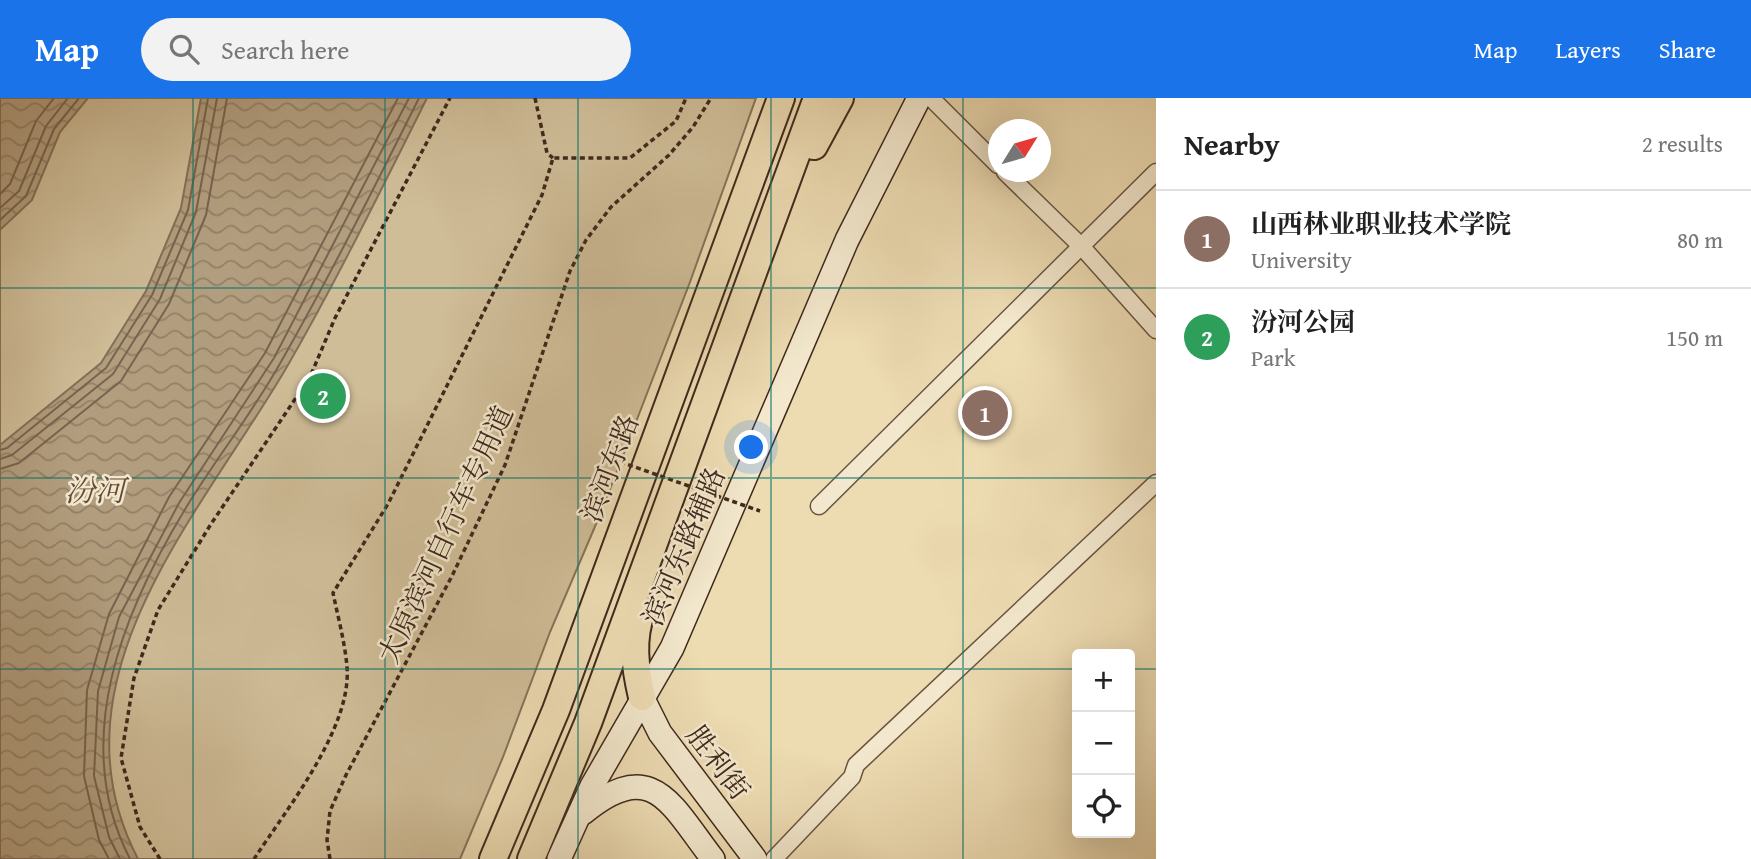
<!DOCTYPE html>
<html lang="en">
<head>
<meta charset="utf-8">
<style>
	:root { --surface:#fff; --page:#f2f2f2; --text:#222; --muted:#767676; --line:#e0e0e0; --accent:#1a73e8 }
	body { margin:0; font-family:"Gentium Book Plus","Noto Serif SC",serif; background:var(--page); color:var(--text) }
	.controls { position:absolute; right:21px; bottom:21px; display:grid; overflow:hidden; border-radius:7px; box-shadow:0 7px 28px #0002 }
	.controls button { width:63px; height:63px; display:grid; place-items:center; padding:0; border:0; border-bottom:2px solid var(--line); background:var(--surface); color:var(--text); font:35px sans-serif }
	.compass { position:absolute; left:988px; top:21px; width:63px; height:63px; border-radius:50%; background:var(--surface); box-shadow:0 7px 28px #0002; rotate:53deg }
	.you { position:absolute; left:752px; top:350px; width:24px; height:24px; margin:-18px; border:5px solid #fff; border-radius:50%; background:#1a73e8; box-shadow:0 0 0 10px #1a73e833 }
	.badge { display:grid; place-items:center; width:46px; height:46px; border-radius:50%; background:var(--accent); color:#fff; font-size:23px; font-weight:700 }
	.pin { position:absolute; translate:-50% -50%; border:4px solid #fff; box-shadow:0 2px 7px #0006 }
	.list { margin:0; padding:0; list-style:none }
	h2 { display:flex; justify-content:space-between; align-items:center; height:91px; margin:0; padding:0 28px; font-size:30px }
	h2 small { font-size:23px; font-weight:400; color:var(--muted) }
	.list li { display:grid; grid-template-columns:46px 1fr auto; gap:21px; align-items:center; box-sizing:border-box; height:98px; padding:0 28px; border-top:2px solid var(--line) }
	.list b { display:block; font-size:26px; white-space:nowrap }
	.list p { margin:0; font-size:23px; white-space:nowrap; color:var(--muted) }
	.list em { font-size:23px; font-style:normal; color:var(--muted) }
	.icon { flex:none; width:38px; height:38px; fill:none; stroke:currentColor; stroke-width:2; stroke-linecap:round; stroke-linejoin:round }
	.map { position:relative; flex:none; width:1156px; height:761px; overflow:hidden }
	header { display:flex; align-items:center; gap:42px; box-sizing:border-box; height:98px; padding:0 35px; background:var(--accent); color:#fff }
	header strong { font-size:33px }
	nav { display:flex; gap:38px; margin-inline-start:auto; font-size:24px }
	.search { width:490px; height:63px; background:var(--page); display:flex; align-items:center; gap:18px; box-sizing:border-box; padding:0 24px; border-radius:38px; color:var(--muted); font-size:26px }
	main { display:flex }
	aside { flex:1; background:var(--surface) }
	.map>svg:first-child { display:block }
	.green { fill:#cfbd98; stroke:#87725a; stroke-width:2 }
	.water { fill:url(#water-waves); stroke:#846f57; stroke-width:2 }
	.lines { fill:none; stroke-linecap:round; stroke-linejoin:round }
	.shore { stroke:#78634e; stroke-width:2 }
	.minor-casing { stroke:#6a5542; stroke-width:19 }
	.secondary-casing { stroke:#3f281c; stroke-width:26 }
	.trunk-casing { stroke:#3f281c; stroke-width:30 }
	.path { stroke:#3f281c; stroke-width:3.5; stroke-dasharray:5 3.5; stroke-linecap:butt }
	.minor { stroke:#f3e8cd; stroke-width:16 }
	.secondary { stroke:#f3e8cd; stroke-width:23 }
	.trunk { stroke:#eddbb2; stroke-width:26 }
	.path-bridge { stroke:#3f281c; stroke-width:3.5; stroke-dasharray:5 3.5; stroke-linecap:butt }
	.grid { fill:none; stroke:#0f766e; stroke-width:2; stroke-opacity:0.55 }
	.labels { text-anchor:middle; dominant-baseline:central; stroke-width:5; stroke-linejoin:round; paint-order:stroke }
	.street-label { font-size:28px; fill:#3f281c; stroke:#f3e8cd }
	.water-label { font-size:30px; font-style:italic; fill:#624b3a; stroke:#f3e8cd }
</style>
</head>
<body>
<header>
<strong>Map</strong>
<div class="search"><svg class="icon" aria-label="search" viewBox="0 0 24 24"><circle cx="10" cy="10" r="6"/><path d="M15 15l6 6"/></svg>Search here</div>
<nav><a>Map</a><a>Layers</a><a>Share</a></nav>
</header>
<main>
<div class="map">
<svg width="1156" height="761" viewBox="0 0 1156 761">
	<defs>
		<pattern id="water-waves" width="16" height="10" patternUnits="userSpaceOnUse" patternTransform="scale(1.75)"><rect width="16" height="10" fill="#b29e7f"/><path d="M0 5q4-4 8 0t8 0" fill="none" stroke="#928167"/></pattern>
	</defs>
	<rect width="100%" height="100%" fill="#eddbb2"/>
	<filter id="stains"><feTurbulence type="fractalNoise" baseFrequency=".00286" numOctaves="4"/><feColorMatrix values="0 0 0 0 .2 0 0 0 0 .09 0 0 0 0 .02 0 0 0 .5 -.17"/></filter>
	<radialGradient id="worn" r=".72"><stop offset=".6" stop-color="#630" stop-opacity="0"/><stop offset="1" stop-color="#630" stop-opacity=".3"/></radialGradient>
	<polygon class="green" points="0,0 756,0 690,184 602,412 550,534 503,659 460,761 0,761"/>
	<g class="water">
		<polygon points="0,0 88,0 60,34 32,102 0,132"/>
		<path d="M201,0H427C382,90 338,180 288,267C203,414 44,580 138,761H0V347L101,265L146,193L181,110Z"/>
	</g>
	<g class="lines">
		<g class="shore">
			<polyline points="0,96 10,86 36,23 54,0"/>
			<polyline points="0,110 19,93 46,28 68,0"/>
			<polyline points="0,122 26,98 54,31 79,0"/>
			<polyline points="0,352 7,350 106,270 152,197 188,112 208,0"/>
			<polyline points="0,361 12,357 113,276 160,201 196,114 217,0"/>
			<polyline points="0,371 19,365 121,283 169,206 206,117 227,0"/>
			<polyline points="109,761 99,742 84,678 87,592 109,516 169,399 265,255 398,0"/>
			<polyline points="120,761 109,739 94,678 98,593 119,519 179,405 274,260 409,0"/>
			<path d="M130,761C69,643 123,513 187,408C217,359 254,313 282,262C331,176 375,88 419,0"/>
		</g>
		<g class="minor-casing">
			<g id="minor">
				<polyline points="931,0 998,67"/>
				<polyline points="1005,74 1082,149 1156,232"/>
				<polyline points="819,408 1156,74"/>
				<polyline points="774,761 852,679 856,667 1156,385"/>
			</g>
		</g>
		<g class="secondary-casing">
			<g id="secondary">
				<polyline points="642,599 660,635 755,761"/>
				<path d="M583,715C653,657 671,707 713,761"/>
				<polyline points="559,761 592,688 672,550 847,142 919,0"/>
			</g>
		</g>
		<g class="trunk-casing">
			<g id="trunk">
				<polyline points="814,48 840,0"/>
				<path d="M642,599C635,569 631,542 642,512"/>
				<polyline points="493,761 556,612 781,0"/>
				<polyline points="531,761 588,625 817,0"/>
			</g>
		</g>
		<g class="path">
			<polyline points="535,0 547,55 553,60"/>
			<polyline points="160,761 140,729 121,660 134,580 158,512 211,426 310,279 335,220 450,0"/>
			<path d="M254,761C286,712 352,630 347,569C345,545 338,519 333,495L388,406L542,97L553,60H630L676,23L686,0"/>
			<polyline points="330,761 327,742 330,713 346,677 452,478 505,367 570,173 586,142 611,109 669,57 693,29 711,0"/>
		</g>
		<use href="#minor" class="minor"/>
		<use href="#secondary" class="secondary"/>
		<use href="#trunk" class="trunk"/>
		<polyline class="path-bridge" points="612,361 760,413"/>
	</g>
	<path class="grid" d="M193,0V761M385,0V761M578,0V761M771,0V761M963,0V761M0,190H1156M0,380H1156M0,571H1077M1130,571H1156"/>
	<g class="labels">
		<g class="street-label">
			<text transform="translate(609 370) rotate(-69)">滨河东路</text>
			<text transform="translate(445 436) rotate(-65)">太原滨河自行车专用道</text>
			<text transform="translate(683 448) rotate(-67)">滨河东路辅路</text>
			<text transform="translate(719 664) rotate(53)">胜利街</text>
		</g>
		<g class="water-label">
			<text x="95" y="392">汾河</text>
		</g>
	</g>
	<rect width="100%" height="100%" filter="url(#stains)"/>
	<rect width="100%" height="100%" fill="url(#worn)"/>
</svg>
<div class="controls">
<button>+</button>
<button>−</button>
<button><svg class="icon" aria-label="locate" viewBox="0 0 24 24"><circle cx="12" cy="12" r="6"/><path d="M12 2v4M12 18v4M2 12h4M18 12h4"/></svg></button>
</div>
<svg class="compass" viewBox="-18 -18 36 36"><path d="M0-13l5 13h-10z" fill="#e53935"/><path d="M0 13l5-13h-10z" fill="#767676"/></svg>
<div class="you"></div>
<div class="pin badge" style="left:985px;top:315px;background:#8d6e63">1</div>
<div class="pin badge" style="left:323px;top:298px;background:#2e9e5b">2</div>
</div>
<aside>
<h2>Nearby<small>2 results</small></h2>
<ul class="list">
<li><span class="badge" style="background:#8d6e63">1</span><div><b>山西林业职业技术学院</b><p>University</p></div><em>80 m</em></li>
<li><span class="badge" style="background:#2e9e5b">2</span><div><b>汾河公园</b><p>Park</p></div><em>150 m</em></li>
</ul>
</aside>
</main>
</body>
</html>
